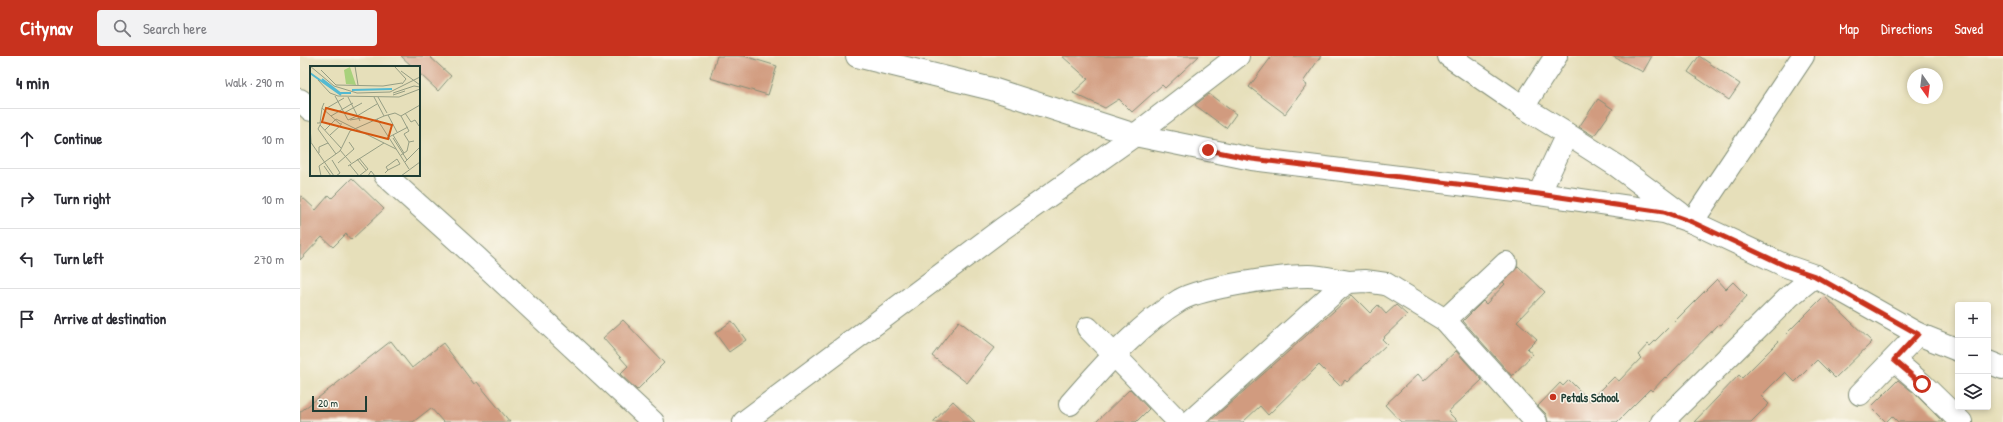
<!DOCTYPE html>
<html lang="en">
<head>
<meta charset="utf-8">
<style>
	:root { --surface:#fff; --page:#f2f2f3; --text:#2b2b33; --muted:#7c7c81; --line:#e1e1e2; --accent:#c8321e }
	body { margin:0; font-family:"Patrick Hand",sans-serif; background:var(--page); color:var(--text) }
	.controls { position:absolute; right:12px; bottom:12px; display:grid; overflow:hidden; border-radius:4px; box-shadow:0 2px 6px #0003 }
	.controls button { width:36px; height:36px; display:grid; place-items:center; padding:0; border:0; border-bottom:1px solid var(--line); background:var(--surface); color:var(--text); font:20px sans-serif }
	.compass { position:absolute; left:1607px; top:12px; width:36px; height:36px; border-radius:50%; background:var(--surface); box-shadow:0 2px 6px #0003; rotate:166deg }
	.scale { position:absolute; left:12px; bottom:10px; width:55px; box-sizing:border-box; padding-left:4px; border:2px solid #1f3d34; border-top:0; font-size:11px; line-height:14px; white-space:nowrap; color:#1f3d34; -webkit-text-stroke:3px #fbf7ec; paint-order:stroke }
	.stop { position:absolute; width:12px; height:12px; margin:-9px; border:3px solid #c8321e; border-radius:50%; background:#fff }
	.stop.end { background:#c8321e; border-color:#fff; box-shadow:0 1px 4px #0008 }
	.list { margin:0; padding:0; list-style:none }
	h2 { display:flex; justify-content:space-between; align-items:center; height:52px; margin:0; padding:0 16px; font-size:17px }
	h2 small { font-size:13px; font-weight:400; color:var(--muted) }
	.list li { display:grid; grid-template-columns:26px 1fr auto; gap:12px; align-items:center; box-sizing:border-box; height:60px; padding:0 16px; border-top:1px solid var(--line) }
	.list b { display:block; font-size:15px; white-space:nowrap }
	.list em { font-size:13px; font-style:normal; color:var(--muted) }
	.icon { flex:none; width:22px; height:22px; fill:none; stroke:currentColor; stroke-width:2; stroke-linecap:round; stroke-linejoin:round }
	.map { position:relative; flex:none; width:1703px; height:366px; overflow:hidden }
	header { display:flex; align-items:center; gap:24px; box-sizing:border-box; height:56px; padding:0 20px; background:var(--accent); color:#fff }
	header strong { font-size:19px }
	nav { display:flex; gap:22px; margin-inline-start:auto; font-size:14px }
	.search { width:280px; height:36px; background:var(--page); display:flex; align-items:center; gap:10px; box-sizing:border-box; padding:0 14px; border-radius:4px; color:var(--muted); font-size:15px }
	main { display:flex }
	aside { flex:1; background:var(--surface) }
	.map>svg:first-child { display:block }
	.building { fill:#d19b7f }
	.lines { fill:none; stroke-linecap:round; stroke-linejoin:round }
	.street-casing { stroke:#828e77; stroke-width:24 }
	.street { stroke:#fff; stroke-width:22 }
	.route { stroke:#c8321e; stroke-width:5 }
	.poi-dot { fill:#c8321e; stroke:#fbf7ec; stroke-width:1.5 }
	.labels { text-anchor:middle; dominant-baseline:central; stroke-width:3; stroke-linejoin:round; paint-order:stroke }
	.poi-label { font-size:12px; font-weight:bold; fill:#1f3d34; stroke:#fbf7ec; text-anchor:start }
	.inset-river { fill:none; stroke:#53b9d1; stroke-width:2 }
	.inset-road { fill:none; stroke:#969e84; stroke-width:1 }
	.view { fill:#d45610; fill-opacity:0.15; stroke:#d45610; stroke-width:2 }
	.inset-edge { fill:none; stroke:#1f3d34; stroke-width:2 }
</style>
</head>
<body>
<header>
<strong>Citynav</strong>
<div class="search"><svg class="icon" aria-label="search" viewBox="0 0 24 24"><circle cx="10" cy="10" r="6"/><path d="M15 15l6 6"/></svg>Search here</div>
<nav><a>Map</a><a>Directions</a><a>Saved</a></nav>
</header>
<main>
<aside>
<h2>4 min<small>Walk · 290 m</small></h2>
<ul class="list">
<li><svg class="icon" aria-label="ahead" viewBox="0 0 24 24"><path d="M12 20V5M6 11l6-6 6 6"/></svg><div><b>Continue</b></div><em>10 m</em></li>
<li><svg class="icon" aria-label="right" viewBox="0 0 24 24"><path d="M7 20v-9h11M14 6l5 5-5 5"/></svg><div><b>Turn right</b></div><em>10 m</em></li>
<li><svg class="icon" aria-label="left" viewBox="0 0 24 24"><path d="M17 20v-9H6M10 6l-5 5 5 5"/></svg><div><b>Turn left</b></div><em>270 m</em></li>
<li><svg class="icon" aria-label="arrive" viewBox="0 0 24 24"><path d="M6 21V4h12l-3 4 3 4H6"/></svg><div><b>Arrive at destination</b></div></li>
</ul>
</aside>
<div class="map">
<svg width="1703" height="366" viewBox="0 0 1703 366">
	<rect width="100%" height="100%" fill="#fbf7ec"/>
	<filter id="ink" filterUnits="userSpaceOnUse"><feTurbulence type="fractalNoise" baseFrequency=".025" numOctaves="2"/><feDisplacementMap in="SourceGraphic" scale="8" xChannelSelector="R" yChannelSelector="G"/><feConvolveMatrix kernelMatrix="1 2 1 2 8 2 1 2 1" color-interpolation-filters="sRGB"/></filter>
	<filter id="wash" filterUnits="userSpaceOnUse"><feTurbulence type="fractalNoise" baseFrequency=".012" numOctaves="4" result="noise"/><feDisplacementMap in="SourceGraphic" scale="16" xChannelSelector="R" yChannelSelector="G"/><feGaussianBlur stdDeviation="0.9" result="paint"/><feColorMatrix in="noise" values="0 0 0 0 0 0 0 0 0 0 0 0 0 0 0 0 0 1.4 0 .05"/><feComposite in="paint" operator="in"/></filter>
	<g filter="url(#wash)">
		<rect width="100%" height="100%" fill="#e6dfba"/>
		<g id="blocks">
			<g class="building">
				<polygon points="101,0 129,0 151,20 138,35 119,17 119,11 113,11"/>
				<polygon points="417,0 444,0 477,10 468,39 410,22"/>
				<polygon points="762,0 899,0 865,32 862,29 832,56 819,43 805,52 773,37 788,23"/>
				<polygon points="972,0 1021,0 1003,26 1007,29 985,58 949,31"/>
				<polygon points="1312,0 1352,0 1343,16"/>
				<polygon points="1399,0 1440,28 1429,44 1388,16"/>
				<polygon points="909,38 936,58 926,72 895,49"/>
				<polygon points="1298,43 1313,53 1294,80 1279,71"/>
				<polygon points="52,122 84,153 51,184 46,178 33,191 22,181 0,204 0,139 16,154 29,139 32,142"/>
				<polygon points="1218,210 1245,236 1217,265 1237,283 1227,293 1233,298 1212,320 1163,265 1183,245 1186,248 1205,228 1203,226"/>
				<polygon points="1417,223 1426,233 1433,226 1447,240 1421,269 1419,268 1366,322 1365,321 1352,335 1350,333 1317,366 1248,366 1246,358 1238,350 1260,327 1263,330 1269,324 1290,345 1314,321 1319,325 1341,302 1338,299 1348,288 1350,290"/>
				<polygon points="1052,239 1070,257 1078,249 1086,258 1096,249 1107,259 1082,283 1087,288 1047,326 1045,324 1040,330 1019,309 968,359 960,350 943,366 909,366"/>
				<polygon points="1524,240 1572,286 1535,322 1517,304 1495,326 1485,316 1461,340 1469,348 1451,366 1394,366 1439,319 1442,322"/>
				<polygon points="323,264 364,307 337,334 320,318 328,310 303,282"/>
				<polygon points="432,265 446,284 429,296 415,277"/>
				<polygon points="659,265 694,292 667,327 632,300"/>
				<polygon points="91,285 112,312 143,287 174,328 177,326 210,366 143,366 131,352 113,366 0,366 0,356"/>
				<polygon points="1156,295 1182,324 1148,356 1158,366 1101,366 1085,349 1118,318 1124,325"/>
				<polygon points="1598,324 1614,337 1643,366 1598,366 1592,360 1586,366 1571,351"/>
				<polygon points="830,333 849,353 836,366 796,366"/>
				<polygon points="653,345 675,366 633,366"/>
			</g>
		</g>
	</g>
	<g filter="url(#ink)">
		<use href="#blocks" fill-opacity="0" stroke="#828e77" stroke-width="1"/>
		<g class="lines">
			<g class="street-casing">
				<g id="street">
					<polyline points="557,0 692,33 835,79 952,103 1239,138 1364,156 1392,166 1486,210 1515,220 1618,278 1658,294"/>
					<polyline points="1149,0 1223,51"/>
					<polyline points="0,44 11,54"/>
					<polyline points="1267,78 1317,110 1380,157"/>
					<polyline points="85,119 176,201 353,366"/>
					<polyline points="1239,138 1267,78 1223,51 1256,0"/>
					<polyline points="1392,166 1503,0"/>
					<polyline points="1145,264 1206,207"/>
					<polyline points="788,272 879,366"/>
					<polyline points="1594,304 1622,328 1661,366"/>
					<polyline points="1688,306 1703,312"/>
					<polyline points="1560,338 1618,278"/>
					<path d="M770,348C802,312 838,269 880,244C903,231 980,220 1008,220C1022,220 1036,224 1049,226"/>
					<polyline points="444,366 702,173 835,79 938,0"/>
					<polyline points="890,366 1038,233 1049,226 1065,225 1086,228 1145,264 1236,366"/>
					<polyline points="1362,366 1490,240 1515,220"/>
				</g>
			</g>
			<use href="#street" class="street"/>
		</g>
	</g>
	<g class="lines" filter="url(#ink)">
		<polyline class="route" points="908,94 952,103 1239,138 1364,156 1392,166 1486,210 1515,220 1618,278 1594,304 1622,328"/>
	</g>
	<circle class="poi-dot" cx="1253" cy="341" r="4"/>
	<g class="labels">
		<g class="poi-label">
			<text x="1261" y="341">Petals School</text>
		</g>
	</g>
	<g transform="translate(10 10)">
		<rect width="110" height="110" fill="#e6dfba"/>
		<path d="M40,1L46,19L36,18L34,4Z" fill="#a8d17c"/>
		<path class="inset-river" d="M0,7L31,29M12,13L30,27H41M42,24L82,23"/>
		<path class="inset-road" d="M0,0L24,20L47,27L80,26L110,11M45,0L48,19M85,1L96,13L92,18M11,4L26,19L73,20L92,17M91,5L110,19M8,14L20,27L28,30L89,31L110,23M83,27L104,20L110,21M83,29L95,25M25,30L38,54L47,50M38,31L50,55M64,31L74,50M68,31L77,47M14,37L12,42L30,58M17,42L34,32M34,47L52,37M95,47L101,56L105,54L109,60M78,49L87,66M21,50L43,37M47,50L67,38M26,53L86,83M67,53L99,103M40,54L52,52M12,55L8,63L26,88M7,57H10L12,42M0,59L1,76M10,59L31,82M15,64L26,53M20,69L31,59V57M83,69L94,87M79,71L98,61M83,72L97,94M0,75L24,110M99,76L94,68L99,65L91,50L110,39M30,84L41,97M9,87V81L18,77M91,89L97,85L99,76L104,75M47,93L56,104M22,94L30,107L26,110M95,96L110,81M28,97L44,83L39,76M40,99L49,110M14,100L21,110M38,100L74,77M75,107L78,104L76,101L87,93L90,98L78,104M11,110L9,100L30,85L40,65L74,50L85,47L91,50M49,110L58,103L49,92M58,110L61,105L65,110M91,110L110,96"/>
		<path class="view" d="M16,42L82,59L78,73L12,56Z"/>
		<rect width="110" height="110" class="inset-edge"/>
	</g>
</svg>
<div class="controls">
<button>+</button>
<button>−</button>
<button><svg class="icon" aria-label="layers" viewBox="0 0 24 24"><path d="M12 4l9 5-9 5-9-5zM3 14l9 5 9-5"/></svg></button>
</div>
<svg class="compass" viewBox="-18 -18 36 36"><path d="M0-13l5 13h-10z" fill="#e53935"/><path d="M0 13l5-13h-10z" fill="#7c7c81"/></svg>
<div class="scale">20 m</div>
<div class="stop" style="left:1622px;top:328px"></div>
<div class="stop end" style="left:908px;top:94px"></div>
</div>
</main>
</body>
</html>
